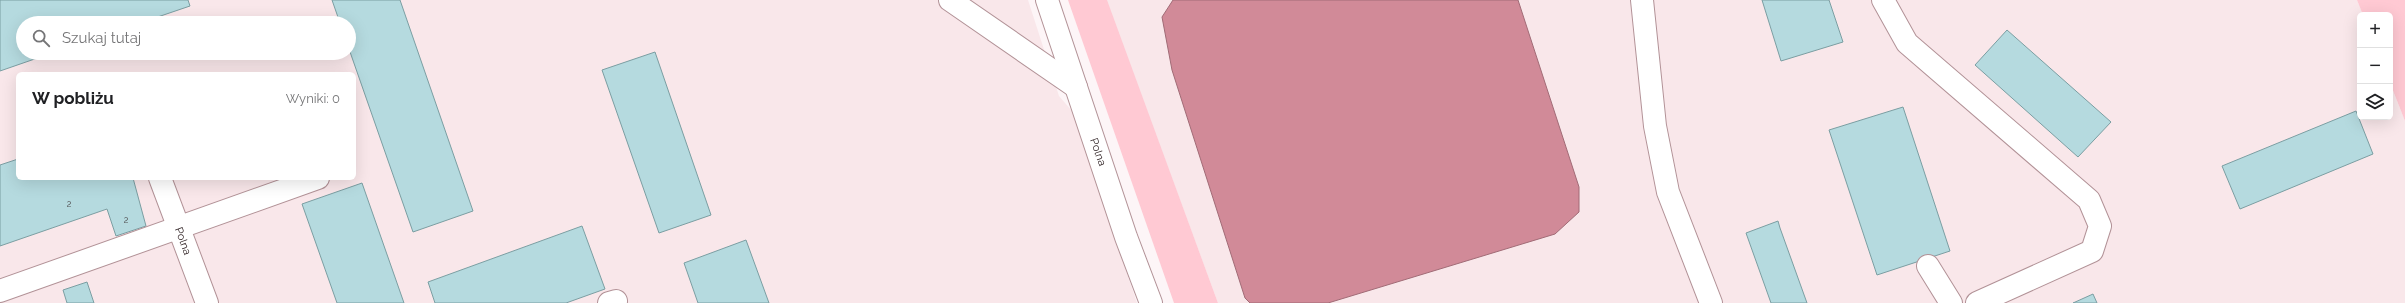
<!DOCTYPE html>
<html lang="pl">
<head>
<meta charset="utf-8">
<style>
	:root { --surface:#fff; --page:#f6f6f6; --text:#202124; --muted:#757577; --line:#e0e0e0 }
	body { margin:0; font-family:Raleway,sans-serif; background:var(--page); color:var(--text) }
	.controls { position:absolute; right:12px; top:12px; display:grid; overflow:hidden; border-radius:6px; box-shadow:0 4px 16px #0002 }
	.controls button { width:36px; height:36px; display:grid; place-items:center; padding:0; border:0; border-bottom:1px solid var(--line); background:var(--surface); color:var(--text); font:20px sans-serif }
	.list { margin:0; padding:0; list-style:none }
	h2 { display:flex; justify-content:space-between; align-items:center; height:52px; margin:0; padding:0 16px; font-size:17px }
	h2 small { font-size:13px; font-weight:400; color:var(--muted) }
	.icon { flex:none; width:22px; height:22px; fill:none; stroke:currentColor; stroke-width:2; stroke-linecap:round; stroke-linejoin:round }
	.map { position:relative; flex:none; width:2405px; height:303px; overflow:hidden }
	.search { position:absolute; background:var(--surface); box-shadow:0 4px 16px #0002; left:16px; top:16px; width:340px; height:44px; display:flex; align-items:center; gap:10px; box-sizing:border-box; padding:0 14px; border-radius:22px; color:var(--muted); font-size:15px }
	.panel { position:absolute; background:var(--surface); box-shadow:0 4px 16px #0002; left:16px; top:72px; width:340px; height:108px; border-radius:6px }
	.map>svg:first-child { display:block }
	.built { fill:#f9e7ea; fill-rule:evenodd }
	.green { fill:#ffc9d3 }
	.water { fill:#d18a98; stroke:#a16b76 }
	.building { fill:#b5dadf; stroke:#7b9ea2 }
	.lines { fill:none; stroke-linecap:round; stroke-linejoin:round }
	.minor-casing { stroke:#b29297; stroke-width:24 }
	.minor { stroke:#fff; stroke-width:22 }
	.labels { text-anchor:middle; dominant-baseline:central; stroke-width:4; stroke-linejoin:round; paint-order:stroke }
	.number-label { font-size:9px; fill:#525254 }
	.street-label { font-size:11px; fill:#312426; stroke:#fff }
</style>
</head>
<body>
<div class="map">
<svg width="2405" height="303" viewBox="0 0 2405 303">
	<rect width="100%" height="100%" fill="#fdf5f7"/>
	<g class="built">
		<path d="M0,0H1028L1059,96L1072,111L1137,303H0ZM23,23H349V53H23ZM18,74H354V178H18Z"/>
		<polygon points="1106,0 2357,0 2363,15 2360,15 2360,117 2390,117 2390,83 2405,121 2405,303 1218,303"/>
	</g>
	<g class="green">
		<polygon points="1068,0 1107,0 1218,303 1174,303"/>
		<polygon points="2357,0 2405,0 2405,121 2390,83 2390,15 2363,15"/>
	</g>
	<polygon class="water" points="1173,0 1518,0 1579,187 1579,212 1555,234 1328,303 1250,303 1245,298 1172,70 1162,17"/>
	<g class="building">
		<polygon points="0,0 188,0 190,6 140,23 23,23 23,53 52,53 0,71"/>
		<polygon points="332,0 400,0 473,211 413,232 349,49 349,23 340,23"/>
		<polygon points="1762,0 1829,0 1843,42 1781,61"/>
		<polygon points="2007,30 2111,122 2078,157 1975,65"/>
		<polygon points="655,52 711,215 659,233 602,70"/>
		<polygon points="1903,107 1950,251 1877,275 1829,130"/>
		<polygon points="2356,111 2373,154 2240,209 2222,166"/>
		<polygon points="18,159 18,178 133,178 146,226 116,236 107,209 0,246 0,165"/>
		<polygon points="362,183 404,303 337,303 302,204"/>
		<polygon points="1778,221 1780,228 1807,303 1771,303 1746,233"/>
		<polygon points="582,226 605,289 566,303 435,303 428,282"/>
		<polygon points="746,240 769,303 698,303 684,263"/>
		<polygon points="87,282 94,303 67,303 63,290"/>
		<polygon points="2093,294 2097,303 2073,303"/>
	</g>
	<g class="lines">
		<g class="minor-casing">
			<g id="minor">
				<polyline points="950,0 1076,87"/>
				<polyline points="1047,0 1126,237 1151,303"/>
				<polyline points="1642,0 1655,126 1668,192 1711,303"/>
				<polyline points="1883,0 1907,43 2089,200 2100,226 2092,251 1977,303"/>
				<polyline points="160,178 207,303"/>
				<polyline points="1928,266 1951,303"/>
				<polyline points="0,291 318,178"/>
				<polyline points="609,303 616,301"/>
			</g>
		</g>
		<use href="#minor" class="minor"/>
	</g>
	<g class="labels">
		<g class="number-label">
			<text x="69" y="204">2</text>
			<text x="126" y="220">2</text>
		</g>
		<g class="street-label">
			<text transform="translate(1098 152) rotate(71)">Polna</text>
			<text transform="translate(183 241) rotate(70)">Polna</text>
		</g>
	</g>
</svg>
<div class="controls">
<button>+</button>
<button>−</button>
<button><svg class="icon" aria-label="layers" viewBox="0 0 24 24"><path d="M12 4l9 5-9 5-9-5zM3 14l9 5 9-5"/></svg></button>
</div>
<div class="search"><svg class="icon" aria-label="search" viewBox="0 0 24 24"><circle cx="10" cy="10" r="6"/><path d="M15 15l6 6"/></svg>Szukaj tutaj</div>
<section class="panel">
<h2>W pobliżu<small>Wyniki: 0</small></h2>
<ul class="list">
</ul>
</section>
</div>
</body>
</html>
